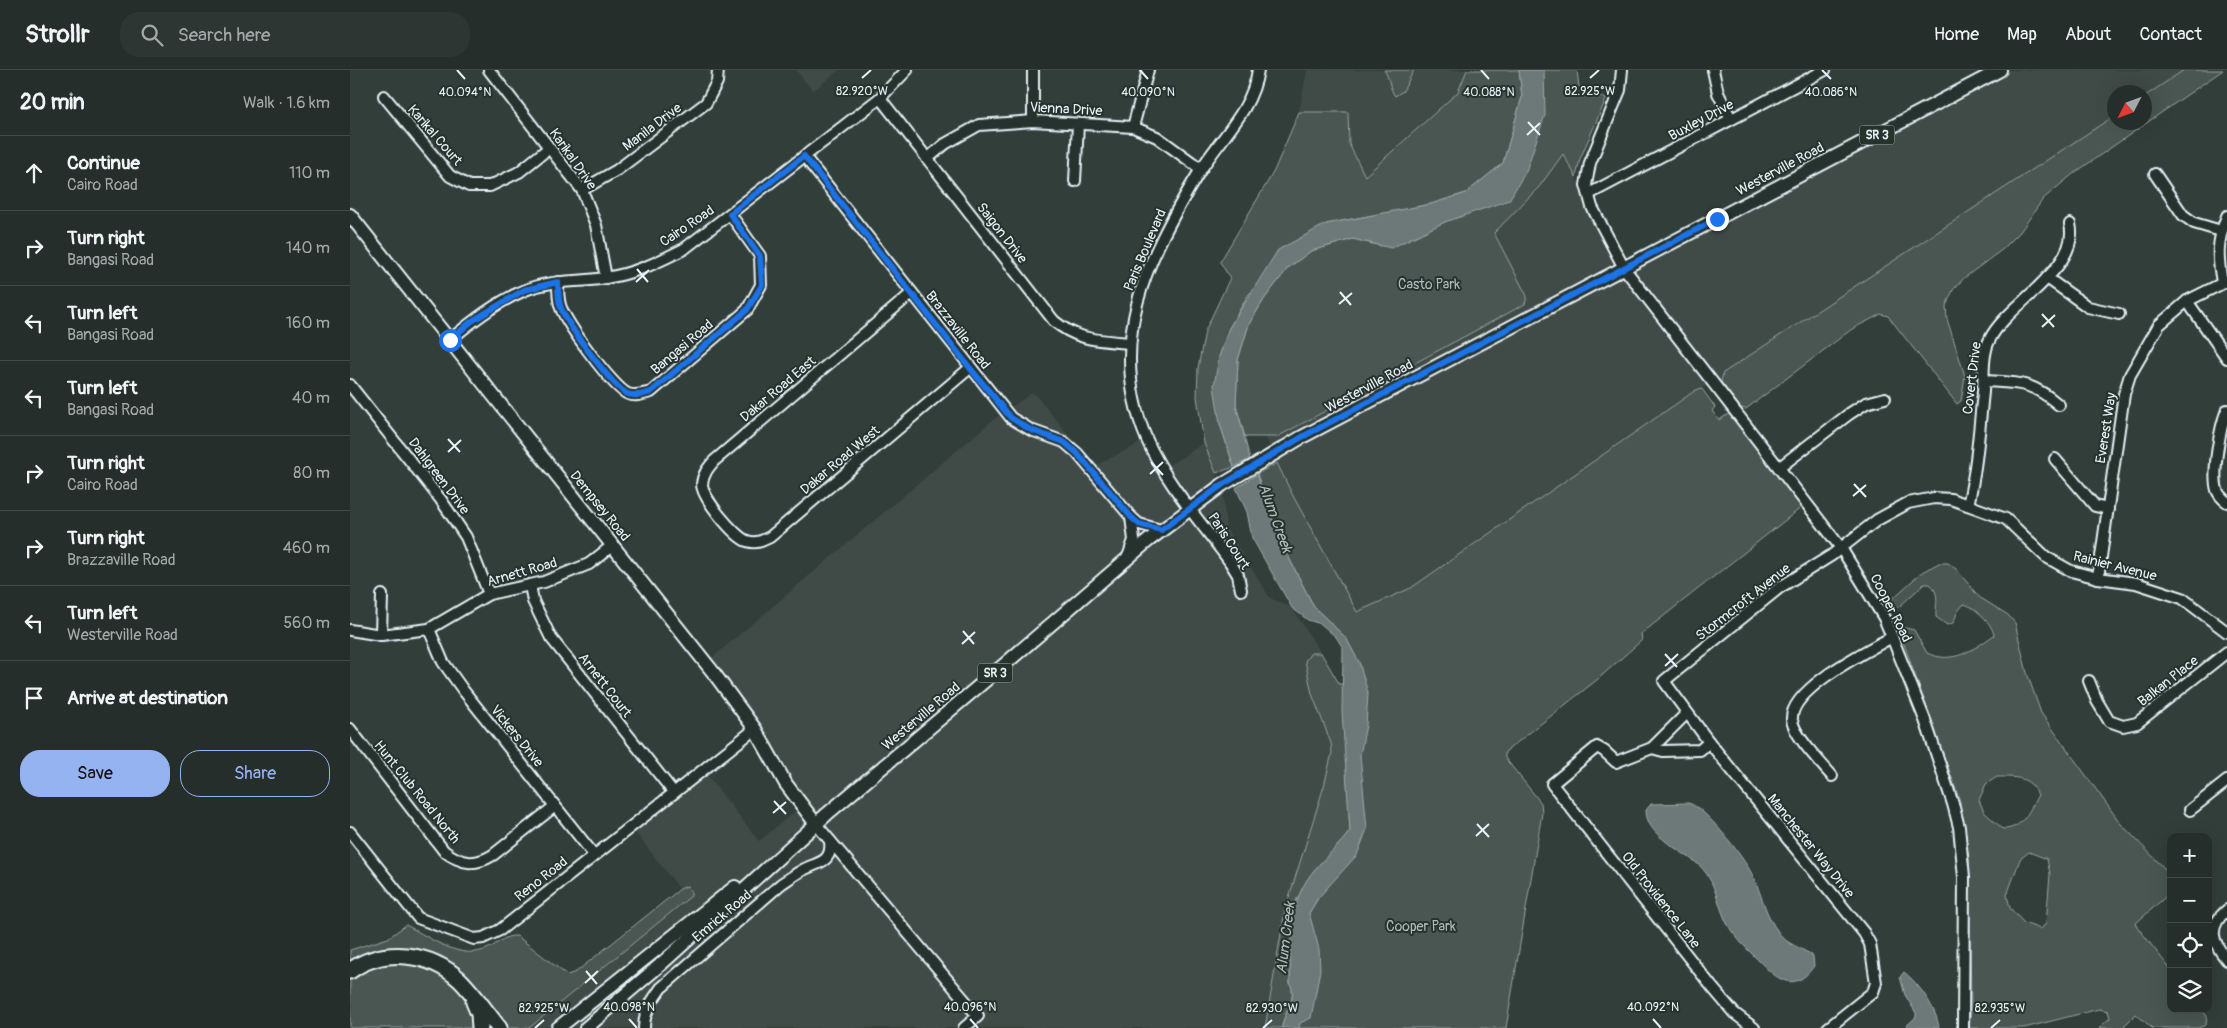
<!DOCTYPE html>
<html lang="en">
<head>
<meta charset="utf-8">
<style>
	:root { --surface:#262e2b; --page:#2e3633; --text:#f1f3f6; --muted:#a4a8a9; --line:#424a47; --accent:#95b2f1 }
	body { margin:0; font-family:Pangolin,sans-serif; background:var(--page); color:var(--text) }
	.controls { position:absolute; right:15px; bottom:15px; display:grid; overflow:hidden; border-radius:10px; box-shadow:0 5px 20px #0002 }
	.controls button { width:45px; height:45px; display:grid; place-items:center; padding:0; border:0; border-bottom:1px solid var(--line); background:var(--surface); color:var(--text); font:25px sans-serif }
	.compass { position:absolute; left:1757px; top:15px; width:45px; height:45px; border-radius:50%; background:var(--surface); box-shadow:0 5px 20px #0002; rotate:228deg }
	.stop { position:absolute; width:15px; height:15px; margin:-11px; border:4px solid #1a73e8; border-radius:50%; background:#fff }
	.stop.end { background:#1a73e8; border-color:#fff; box-shadow:0 1px 5px #0008 }
	.list { margin:0; padding:0; list-style:none }
	h2 { display:flex; justify-content:space-between; align-items:center; height:65px; margin:0; padding:0 20px; font-size:21px }
	h2 small { font-size:16px; font-weight:400; color:var(--muted) }
	.list li { display:grid; grid-template-columns:32px 1fr auto; gap:15px; align-items:center; box-sizing:border-box; height:75px; padding:0 20px; border-top:1px solid var(--line) }
	.list b { display:block; font-size:19px; white-space:nowrap }
	.list p { margin:0; font-size:16px; white-space:nowrap; color:var(--muted) }
	.list em { font-size:16px; font-style:normal; color:var(--muted) }
	.actions { display:flex; gap:10px; padding:15px 20px }
	.actions a { flex:1; padding:11px 0; border:1px solid var(--accent); border-radius:20px; text-align:center; font-size:18px; color:var(--accent) }
	.actions .main { background:var(--accent); color:#111 }
	.icon { flex:none; width:28px; height:28px; fill:none; stroke:currentColor; stroke-width:2; stroke-linecap:round; stroke-linejoin:round }
	.map { position:relative; flex:none; width:1877px; height:958px; overflow:hidden }
	header { display:flex; align-items:center; gap:30px; box-sizing:border-box; height:70px; padding:0 25px; background:var(--surface); border-bottom:1px solid var(--line) }
	header strong { font-size:24px }
	nav { display:flex; gap:28px; margin-inline-start:auto; font-size:18px }
	.search { width:350px; height:45px; background:var(--page); display:flex; align-items:center; gap:12px; box-sizing:border-box; padding:0 18px; border-radius:20px; color:var(--muted); font-size:19px }
	main { display:flex }
	aside { flex:1; background:var(--surface) }
	.map>svg:first-child { display:block }
	.built { fill:#3f4b46 }
	.green { fill:#495651; stroke:#98a4a4; fill-rule:evenodd }
	.water { fill:#6d7978; stroke:#9ea9ab }
	.lines { fill:none; stroke-linecap:round; stroke-linejoin:round }
	.minor-casing { stroke:#e8f1f8; stroke-width:14 }
	.major-casing { stroke:#e8f1f8; stroke-width:16 }
	.highway-casing { stroke:#e8f1f8; stroke-width:19 }
	.minor { stroke:#26332d; stroke-width:10 }
	.major { stroke:#26332d; stroke-width:12 }
	.highway { stroke:#26332d; stroke-width:15 }
	.route { stroke:#1a73e8; stroke-width:6 }
	.ticks { fill:none; stroke:#e8f1f8; stroke-width:2 }
	.labels { text-anchor:middle; dominant-baseline:central; stroke-width:4; stroke-linejoin:round; paint-order:stroke }
	.shield { fill:#26332d; stroke:#aeb8bb; stroke-width:1 }
	.shield-label { font-size:12px; font-weight:bold; fill:#e8f1f8 }
	.street-label { font-size:14px; fill:#e8f1f8; stroke:#26332d }
	.park-label { font-size:14px; fill:#b0bbbe; stroke:#26332d }
	.water-label { font-size:15px; font-style:italic; fill:#b1bbbe; stroke:#26332d }
	.ticks-label { font-size:12px; text-anchor:middle; fill:#e8f1f8; stroke:#26332d; stroke-width:4; stroke-linejoin:round; paint-order:stroke }
</style>
</head>
<body>
<header>
<strong>Strollr</strong>
<div class="search"><svg class="icon" aria-label="search" viewBox="0 0 24 24"><circle cx="10" cy="10" r="6"/><path d="M15 15l6 6"/></svg>Search here</div>
<nav><a>Home</a><a>Map</a><a>About</a><a>Contact</a></nav>
</header>
<main>
<aside>
<h2>20 min<small>Walk · 1.6 km</small></h2>
<ul class="list">
<li><svg class="icon" aria-label="ahead" viewBox="0 0 24 24"><path d="M12 20V5M6 11l6-6 6 6"/></svg><div><b>Continue</b><p>Cairo Road</p></div><em>110 m</em></li>
<li><svg class="icon" aria-label="right" viewBox="0 0 24 24"><path d="M7 20v-9h11M14 6l5 5-5 5"/></svg><div><b>Turn right</b><p>Bangasi Road</p></div><em>140 m</em></li>
<li><svg class="icon" aria-label="left" viewBox="0 0 24 24"><path d="M17 20v-9H6M10 6l-5 5 5 5"/></svg><div><b>Turn left</b><p>Bangasi Road</p></div><em>160 m</em></li>
<li><svg class="icon" aria-label="left" viewBox="0 0 24 24"><path d="M17 20v-9H6M10 6l-5 5 5 5"/></svg><div><b>Turn left</b><p>Bangasi Road</p></div><em>40 m</em></li>
<li><svg class="icon" aria-label="right" viewBox="0 0 24 24"><path d="M7 20v-9h11M14 6l5 5-5 5"/></svg><div><b>Turn right</b><p>Cairo Road</p></div><em>80 m</em></li>
<li><svg class="icon" aria-label="right" viewBox="0 0 24 24"><path d="M7 20v-9h11M14 6l5 5-5 5"/></svg><div><b>Turn right</b><p>Brazzaville Road</p></div><em>460 m</em></li>
<li><svg class="icon" aria-label="left" viewBox="0 0 24 24"><path d="M17 20v-9H6M10 6l-5 5 5 5"/></svg><div><b>Turn left</b><p>Westerville Road</p></div><em>560 m</em></li>
<li><svg class="icon" aria-label="arrive" viewBox="0 0 24 24"><path d="M6 21V4h12l-3 4 3 4H6"/></svg><div><b>Arrive at destination</b></div></li>
</ul>
<div class="actions"><a class="main">Save</a><a>Share</a></div>
</aside>
<div class="map">
<svg width="1877" height="958" viewBox="0 0 1877 958">
	<rect width="100%" height="100%" fill="#323e39"/>
	<filter id="ink" filterUnits="userSpaceOnUse"><feTurbulence type="fractalNoise" baseFrequency=".02" numOctaves="2"/><feDisplacementMap in="SourceGraphic" scale="10" xChannelSelector="R" yChannelSelector="G"/><feConvolveMatrix kernelMatrix="1 2 1 2 8 2 1 2 1" color-interpolation-filters="sRGB"/></filter>
	<g filter="url(#ink)">
		<g class="built">
			<polygon points="446,0 489,0 463,21"/>
			<polygon points="957,0 1034,0 1039,7 1041,21 1053,21 1064,0 1117,0 1108,22 1015,106 999,74 998,42 949,42"/>
			<polygon points="1645,0 1834,0 1795,26 1794,22 1764,22 1764,46 1373,303 1371,312 1346,320 1061,518 1007,543 943,426 916,368 927,367 1175,234 1177,226 1144,163 1189,117 1213,84 1275,197"/>
			<polygon points="683,322 745,396 796,370 813,399 854,373 873,425 876,458 920,528 942,538 971,583 961,583 962,624 981,673 982,683 974,716 935,840 915,958 179,958 341,826 337,816 330,819 281,757 353,700 409,771 454,734 356,593 643,350"/>
		</g>
		<g class="green">
			<path d="M1034,0H1064L1053,21L1045,26C1039,18 1040,8 1034,0Z"/>
			<polygon points="1117,0 1169,0 1172,27 1153,93 1116,123 1081,134 976,154 898,225 879,258 869,287 870,354 884,397 866,403 854,373 847,327 848,298 855,261 880,208 870,192 924,101 949,42 998,42 999,74 1015,106 1108,22"/>
			<polygon points="1172,0 1227,0 1229,17 1256,29 1230,89 1226,107 1213,84 1189,117 1144,163 1177,226 1175,234 927,367 895,367 886,335 888,290 899,254 915,228 938,198 961,181 1003,169 1031,176 1095,152 1179,70"/>
			<polygon points="1834,0 1873,0 1723,104 1693,129 1670,162 1653,179 1614,208 1603,220 1596,236 1597,249 1615,306 1611,331 1607,334 1538,246 1531,244 1502,259 1396,339 1391,338 1371,312 1373,303 1764,46 1764,52 1794,52 1795,26"/>
			<path d="M1352,319L1365,337L1362,341L1369,350L1380,343L1452,437L1291,564L1292,570L1248,609L1155,682V688L1191,733L1192,743L1156,958H944L959,843L1005,769L999,745L1000,761L992,772L965,799L945,832L942,846L940,913C948,930 933,942 932,958H915L935,840L974,716L982,683L981,673L962,624L955,591L961,583H971L990,615L1011,597L996,568L964,537L941,492L917,437L907,404L927,393L943,426L1007,542L1061,518L1346,320Z"/>
			<path d="M1589,493H1598L1606,499L1629,527L1658,545L1665,553L1677,603L1691,643L1771,754L1821,805V822L1785,854L1821,900V939H1851L1857,946L1856,955L1848,958H1802L1786,944L1772,958H1749L1760,948L1758,941L1749,939L1674,958H1619L1621,939L1619,788L1610,731L1549,560L1551,557L1564,560L1577,583C1603,595 1623,580 1644,565C1642,553 1625,537 1614,534L1608,541L1603,553L1597,555L1586,547C1585,534 1591,525 1580,514H1574L1549,537H1543L1540,531L1572,502ZM1647,707C1665,707 1680,706 1688,725C1679,741 1673,759 1653,759L1634,742L1629,730L1636,714ZM1679,782L1697,789L1700,804L1696,854L1690,859L1674,853L1660,838L1657,825L1670,789Z"/>
			<path d="M337,816L341,820V826L179,958H154L86,888L0,894V880L38,868L56,855C81,868 111,892 139,878C149,873 155,865 167,866L217,905L226,902L330,819Z"/>
			<polygon points="33,890 79,895 105,914 121,936 126,958 0,958 0,905"/>
		</g>
		<g class="water">
			<polygon points="1169,0 1194,0 1195,45 1176,101 1159,130 1095,152 1041,178 1003,169 961,181 938,198 915,228 899,254 888,290 886,335 900,389 884,397 870,354 864,316 869,287 879,258 928,180 976,154 1081,134 1116,123 1153,93 1172,27"/>
			<path d="M907,404L917,437L941,492L964,537L996,568L1009,592L1018,623L1016,655L1010,685L1017,759L1007,785L968,828L959,843L969,879L970,900L961,948L950,953L949,958H932C933,942 948,930 940,913C941,871 936,832 966,798C977,785 990,775 1000,761L992,642L993,578L986,567L971,554L958,550L942,538L902,468L897,442L886,418Z"/>
			<path d="M1338,733C1355,736 1394,788 1402,804C1412,824 1415,845 1429,863C1436,874 1452,878 1463,886L1464,896C1442,928 1422,904 1404,886C1395,877 1385,867 1379,857C1368,839 1367,814 1352,798C1337,782 1295,767 1296,740L1301,734Z"/>
			<path d="M1554,902C1569,914 1587,939 1589,958H1554L1566,947V943L1555,925L1550,907Z"/>
		</g>
		<g class="lines">
			<g class="minor-casing">
				<g id="minor">
					<polyline points="139,0 232,120 246,155 256,208"/>
					<polyline points="1272,0 1270,20 1240,93 1236,115 1242,137 1274,198 1491,478 1534,548 1542,567 1575,650 1603,734 1609,757 1614,807 1613,958"/>
					<polyline points="1363,0 1368,23 1381,49"/>
					<polyline points="34,26 100,106 119,116 140,116 169,102 199,78"/>
					<path d="M530,28L704,251C728,271 749,270 779,273"/>
					<polyline points="683,51 683,0"/>
					<polyline points="783,57 798,0"/>
					<polyline points="454,86 661,348 681,360 714,372 727,383 781,447 789,454 811,460"/>
					<polyline points="577,89 595,74 629,55 683,51 783,57 807,67 851,99"/>
					<polyline points="1805,104 1833,145 1844,153 1871,161"/>
					<polyline points="725,111 728,54"/>
					<polyline points="232,120 267,100 356,33 367,12 368,0"/>
					<polyline points="1239,124 1475,0"/>
					<polyline points="1697,208 1738,237 1769,244"/>
					<path d="M208,212C208,219 208,228 210,235C214,251 264,319 278,324C286,327 293,324 301,322L397,240L411,215L410,186L380,144"/>
					<path d="M1872,212C1867,186 1867,171 1877,146"/>
					<path d="M562,223L364,391C358,398 353,404 352,414C352,428 385,467 397,471C406,474 412,471 420,467L620,298"/>
					<polyline points="1837,231 1877,288"/>
					<path d="M100,270C122,251 147,232 173,221C199,209 228,213 255,208C284,204 308,192 334,179L530,28L557,0"/>
					<path d="M1634,311C1669,313 1681,311 1709,335"/>
					<polyline points="0,315 91,430 116,467 139,524"/>
					<path d="M1877,340C1870,357 1862,402 1867,420C1869,426 1873,429 1877,432"/>
					<polyline points="1705,389 1745,436 1758,439"/>
					<polyline points="1430,397 1499,344 1516,333 1535,328"/>
					<path d="M1618,435C1627,397 1629,360 1633,322C1634,305 1632,284 1640,269C1656,235 1731,198 1720,154"/>
					<polyline points="778,487 784,470 781,447"/>
					<polyline points="1748,508 1774,324 1780,305 1809,255 1837,231 1877,211"/>
					<polyline points="180,515 183,531 201,568 324,723"/>
					<path d="M891,520L888,505L880,492C852,453 817,415 797,370C755,272 797,188 848,104C869,69 902,42 908,0"/>
					<polyline points="79,559 93,592 113,620 244,785"/>
					<polyline points="0,560 31,565 79,559 139,524 194,512 239,494 263,475"/>
					<polyline points="31,565 32,525"/>
					<polyline points="1739,611 1747,631 1759,651 1773,656 1787,653 1877,582"/>
					<polyline points="1337,643 1302,678 1266,692 1254,681 1247,677 1202,714 1362,917 1384,943 1404,958"/>
					<path d="M0,659L94,781C111,794 125,796 143,785L205,736"/>
					<polyline points="1302,678 1313,681 1350,680 1359,672"/>
					<path d="M1482,706C1471,693 1444,666 1442,650C1439,619 1519,580 1542,567"/>
					<polyline points="1840,740 1877,711"/>
					<polyline points="466,754 628,946 614,958"/>
					<polyline points="0,762 68,848 124,869 133,868 150,860 405,659"/>
					<path d="M1877,840C1857,857 1862,872 1877,890"/>
					<path d="M294,958C294,941 302,931 311,918L431,814C437,810 444,805 451,801C466,792 483,794 480,771"/>
					<polyline points="1478,958 1523,922 1526,913 1520,874 1514,863 1359,672 1314,611 1429,518 1482,485 1527,450 1558,433 1584,428 1601,429 1656,449 1696,487 1721,501 1748,508 1786,513 1832,528 1877,562"/>
				</g>
			</g>
			<g class="major-casing">
				<g id="major">
					<polyline points="0,145 363,602 405,659 436,714 466,754"/>
					<polyline points="208,958 385,817"/>
					<polyline points="236,958 310,895 477,744 655,594 799,470 872,415 952,367 1650,0"/>
				</g>
			</g>
			<g class="highway-casing">
				<g id="highway">
					<path d="M0,901C33,877 80,882 110,910C124,924 136,942 149,958"/>
					<polyline points="124,932 129,944 130,958"/>
				</g>
			</g>
			<use href="#minor" class="minor"/>
			<use href="#major" class="major"/>
			<use href="#highway" class="highway"/>
		</g>
	</g>
	<g class="lines" filter="url(#ink)">
		<path class="route" d="M100,270L122,251L174,220L208,212C208,219 208,228 210,235C214,251 264,319 278,324C286,327 293,324 301,322L397,240L412,215L410,186L380,144L454,86L620,298L661,348L681,360L714,372L727,383L781,447L789,454L811,460L872,415L952,367L1367,149"/>
	</g>
	<path class="ticks" d="M107,0L115,9M790,0L798,9M1131,0L1139,9M1472,0L1481,9M512,8L521,0M1240,8L1249,0M1178,52L1190,65M1177,65L1190,53M287,199L298,212M286,212L299,200M990,222L1001,235M989,234L1002,223M1692,244L1704,257M1692,257L1705,245M98,369L110,382M98,382L111,370M801,392L813,405M800,404L813,392M1504,414L1516,427M1503,426L1516,415M613,561L624,574M612,574L625,562M1315,584L1327,597M1315,596L1328,584M424,731L436,744M423,743L436,732M1127,754L1139,767M1126,766L1139,754M236,901L247,914M235,913L248,901M279,949L287,958M620,949L628,958M1303,949L1311,958M185,958L194,950M913,958L922,950M1641,958L1650,950"/>
	<g class="labels">
		<g class="shield">
			<rect x="1509.5" y="55.5" width="35" height="19" rx="4"/>
			<rect x="627.5" y="593.5" width="35" height="19" rx="4"/>
		</g>
		<g class="shield-label">
			<text x="1527" y="65">SR 3</text>
			<text x="645" y="603">SR 3</text>
		</g>
		<g class="street-label">
			<text transform="translate(716 39) rotate(3)">Vienna Drive</text>
			<text transform="translate(1351 50) rotate(-28)">Buxley Drive</text>
			<text transform="translate(302 57) rotate(-37)">Manila Drive</text>
			<text transform="translate(85 65) rotate(49)">Karikal Court</text>
			<text transform="translate(223 89) rotate(55)">Karikal Drive</text>
			<text transform="translate(1430 99) rotate(-28)">Westerville Road</text>
			<text transform="translate(337 156) rotate(-34)">Cairo Road</text>
			<text transform="translate(652 163) rotate(52)">Saigon Drive</text>
			<text transform="translate(795 180) rotate(-67)">Paris Boulevard</text>
			<text transform="translate(608 260) rotate(52)">Brazzaville Road</text>
			<text transform="translate(332 277) rotate(-40)">Bangasi Road</text>
			<text transform="translate(1622 308) rotate(-83)">Covert Drive</text>
			<text transform="translate(1019 316) rotate(-28)">Westerville Road</text>
			<text transform="translate(428 319) rotate(-40)">Dakar Road East</text>
			<text transform="translate(1756 358) rotate(-81)">Everest Way</text>
			<text transform="translate(490 390) rotate(-40)">Dakar Road West</text>
			<text transform="translate(89 406) rotate(53)">Dahlgreen Drive</text>
			<text transform="translate(250 436) rotate(51)">Dempsey Road</text>
			<text transform="translate(879 471) rotate(57)">Paris Court</text>
			<text transform="translate(1765 496) rotate(14)">Rainier Avenue</text>
			<text transform="translate(172 502) rotate(-16)">Arnett Road</text>
			<text transform="translate(1393 532) rotate(-38)">Stormcroft Avenue</text>
			<text transform="translate(1541 538) rotate(63)">Cooper Road</text>
			<text transform="translate(1818 611) rotate(-38)">Balkan Place</text>
			<text transform="translate(255 615) rotate(52)">Arnett Court</text>
			<text transform="translate(571 646) rotate(-40)">Westerville Road</text>
			<text transform="translate(167 666) rotate(51)">Vickers Drive</text>
			<text transform="translate(67 722) rotate(51)">Hunt Club Road North</text>
			<text transform="translate(1461 776) rotate(51)">Manchester Way Drive</text>
			<text transform="translate(191 809) rotate(-38)">Reno Road</text>
			<text transform="translate(1311 830) rotate(52)">Old Providence Lane</text>
			<text transform="translate(372 846) rotate(-40)">Emrick Road</text>
		</g>
		<g class="park-label">
			<text x="1079" y="214">Casto Park</text>
			<text x="1071" y="856">Cooper Park</text>
		</g>
		<g class="water-label">
			<text transform="translate(925 448) rotate(70)">Alum Creek</text>
			<text transform="translate(936 868) rotate(-83)">Alum Creek</text>
		</g>
	</g>
	<g class="ticks-label">
		<text x="512" y="25">82.920°W</text>
		<text x="1240" y="25">82.925°W</text>
		<text x="115" y="26">40.094°N</text>
		<text x="798" y="26">40.090°N</text>
		<text x="1139" y="26">40.088°N</text>
		<text x="1481" y="26">40.086°N</text>
		<text x="279" y="941">40.098°N</text>
		<text x="620" y="941">40.096°N</text>
		<text x="1303" y="941">40.092°N</text>
		<text x="194" y="942">82.925°W</text>
		<text x="922" y="942">82.930°W</text>
		<text x="1650" y="942">82.935°W</text>
	</g>
</svg>
<div class="controls">
<button>+</button>
<button>−</button>
<button><svg class="icon" aria-label="locate" viewBox="0 0 24 24"><circle cx="12" cy="12" r="6"/><path d="M12 2v4M12 18v4M2 12h4M18 12h4"/></svg></button>
<button><svg class="icon" aria-label="layers" viewBox="0 0 24 24"><path d="M12 4l9 5-9 5-9-5zM3 14l9 5 9-5"/></svg></button>
</div>
<svg class="compass" viewBox="-18 -18 36 36"><path d="M0-13l5 13h-10z" fill="#e53935"/><path d="M0 13l5-13h-10z" fill="#a4a8a9"/></svg>
<div class="stop" style="left:100px;top:270px"></div>
<div class="stop end" style="left:1367px;top:149px"></div>
</div>
</main>
</body>
</html>
